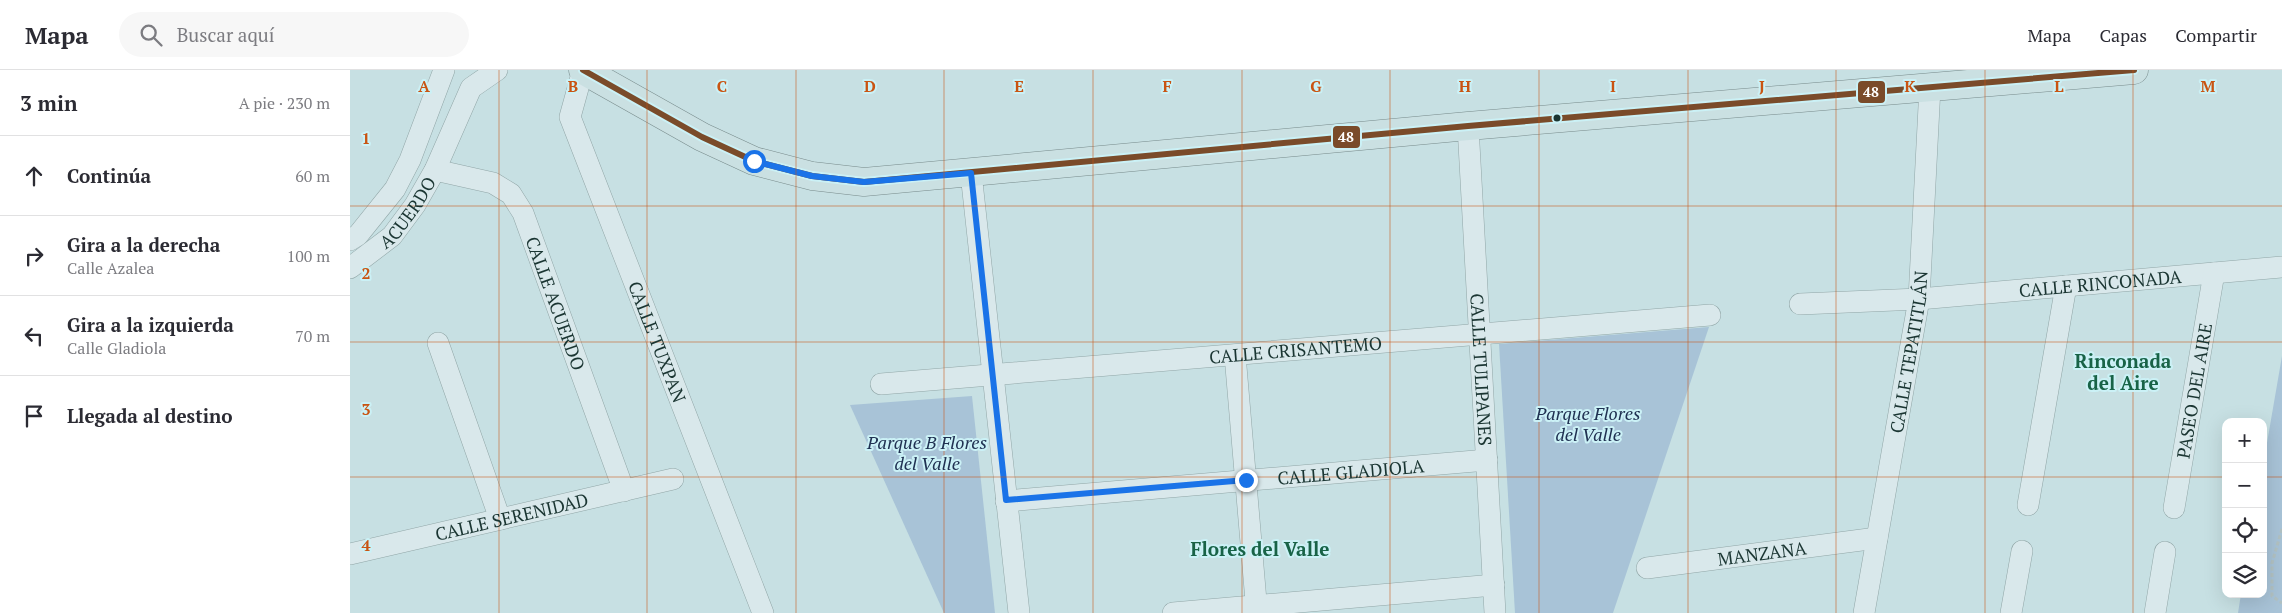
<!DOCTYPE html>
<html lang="es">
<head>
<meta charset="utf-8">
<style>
	:root { --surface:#fff; --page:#f7f7f7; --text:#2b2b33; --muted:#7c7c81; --line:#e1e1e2 }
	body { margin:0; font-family:"PT Serif",serif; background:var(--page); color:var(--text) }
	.controls { position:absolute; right:15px; bottom:15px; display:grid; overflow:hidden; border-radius:10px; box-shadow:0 5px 20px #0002 }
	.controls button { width:45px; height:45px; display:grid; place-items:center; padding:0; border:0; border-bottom:1px solid var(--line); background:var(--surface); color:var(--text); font:25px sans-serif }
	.stop { position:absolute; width:15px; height:15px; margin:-11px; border:4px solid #1a73e8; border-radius:50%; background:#fff }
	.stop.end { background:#1a73e8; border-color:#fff; box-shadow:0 1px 5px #0008 }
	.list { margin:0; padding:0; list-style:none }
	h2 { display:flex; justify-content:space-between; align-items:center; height:65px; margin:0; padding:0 20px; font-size:21px }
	h2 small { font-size:16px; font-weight:400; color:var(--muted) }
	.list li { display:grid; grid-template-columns:32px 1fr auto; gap:15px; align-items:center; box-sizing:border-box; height:80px; padding:0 20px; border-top:1px solid var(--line) }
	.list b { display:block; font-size:19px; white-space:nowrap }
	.list p { margin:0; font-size:16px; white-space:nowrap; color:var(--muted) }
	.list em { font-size:16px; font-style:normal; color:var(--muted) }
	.icon { flex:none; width:28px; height:28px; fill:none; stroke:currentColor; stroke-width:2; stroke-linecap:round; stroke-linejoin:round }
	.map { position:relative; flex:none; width:1932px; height:543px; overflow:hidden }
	header { display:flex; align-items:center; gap:30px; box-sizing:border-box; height:70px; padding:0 25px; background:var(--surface); border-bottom:1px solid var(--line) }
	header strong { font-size:24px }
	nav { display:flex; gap:28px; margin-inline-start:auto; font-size:18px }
	.search { width:350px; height:45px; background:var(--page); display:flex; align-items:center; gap:12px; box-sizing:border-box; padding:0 18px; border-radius:28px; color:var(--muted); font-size:19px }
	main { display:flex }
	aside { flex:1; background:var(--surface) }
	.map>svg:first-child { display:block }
	.green { fill:#a8c3d7 }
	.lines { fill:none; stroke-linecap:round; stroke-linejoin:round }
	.minor-casing { stroke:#91a6a7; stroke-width:22 }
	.primary-casing { stroke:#788b8c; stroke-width:29 }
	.path { stroke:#b1c1c2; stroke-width:3; stroke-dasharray:4 2.5; stroke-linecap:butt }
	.minor { stroke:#d9e8eb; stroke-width:21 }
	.primary { stroke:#cae0e2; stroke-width:28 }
	.bus-1-casing { stroke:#cbf1f6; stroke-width:10 }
	.bus-1 { stroke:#7a4b2a; stroke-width:6 }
	.route { stroke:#1a73e8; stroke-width:6 }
	.grid { fill:none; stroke:#c95412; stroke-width:1; stroke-opacity:0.55 }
	.bus-dot { fill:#1a3532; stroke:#cbf1f6; stroke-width:2 }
	.labels { text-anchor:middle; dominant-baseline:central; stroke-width:4; stroke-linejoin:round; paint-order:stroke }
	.street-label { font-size:18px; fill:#1a3532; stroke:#cbf1f6 }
	.park-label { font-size:18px; font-style:italic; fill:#203152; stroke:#cbf1f6 }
	.neighbourhood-label { font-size:19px; font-weight:bold; fill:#186347; stroke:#cbf1f6 }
	.grid-label { font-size:16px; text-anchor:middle; font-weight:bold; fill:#c95412; stroke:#cbf1f6; stroke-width:4; stroke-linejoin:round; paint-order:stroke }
	.line-badge { stroke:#cbf1f6; stroke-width:2 }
	.badge-label { font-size:14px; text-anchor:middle; font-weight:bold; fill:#fff }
</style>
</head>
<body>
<header>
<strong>Mapa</strong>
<div class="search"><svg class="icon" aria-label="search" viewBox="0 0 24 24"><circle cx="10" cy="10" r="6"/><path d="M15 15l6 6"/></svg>Buscar aquí</div>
<nav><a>Mapa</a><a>Capas</a><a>Compartir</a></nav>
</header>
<main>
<aside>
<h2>3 min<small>A pie · 230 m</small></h2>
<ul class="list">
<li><svg class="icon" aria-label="ahead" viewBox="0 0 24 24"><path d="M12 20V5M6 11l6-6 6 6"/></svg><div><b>Continúa</b></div><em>60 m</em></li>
<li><svg class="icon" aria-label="right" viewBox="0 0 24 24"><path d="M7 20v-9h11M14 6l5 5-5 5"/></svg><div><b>Gira a la derecha</b><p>Calle Azalea</p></div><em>100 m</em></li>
<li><svg class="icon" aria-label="left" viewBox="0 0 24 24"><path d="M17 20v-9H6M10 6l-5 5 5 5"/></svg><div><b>Gira a la izquierda</b><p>Calle Gladiola</p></div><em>70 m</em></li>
<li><svg class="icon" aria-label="arrive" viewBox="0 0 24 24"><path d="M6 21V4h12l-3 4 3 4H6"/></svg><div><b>Llegada al destino</b></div></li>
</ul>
</aside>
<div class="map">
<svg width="1932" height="543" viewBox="0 0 1932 543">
	<rect width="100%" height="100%" fill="#c7e0e3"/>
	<g class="green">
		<polygon points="1359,257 1263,543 1165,543 1149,274"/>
		<polygon points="1932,286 1932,543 1888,543 1891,524 1913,524 1913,396"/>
		<polygon points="622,326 645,543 594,543 500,335"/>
	</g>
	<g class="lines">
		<g class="minor-casing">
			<g id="minor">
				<path id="s1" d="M233,0L220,47L413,543"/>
				<path id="s2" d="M1118,56L1145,543"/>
				<path id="s3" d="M85,100L143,113L161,124L173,143L274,421"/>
				<polyline points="621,103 669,543"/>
				<polyline points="0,170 8,165 45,119 60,90 94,0"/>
				<path id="s4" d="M0,198L42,166L65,135L85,100L121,18L147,0"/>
				<path id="s5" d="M1450,234L1569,229L1932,197"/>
				<polyline points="88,273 150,449"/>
				<polyline points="885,285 907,543"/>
				<path id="s6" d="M531,314L1360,245"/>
				<path id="s7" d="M656,431L1137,390"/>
				<polyline points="1678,435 1716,216"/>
				<path id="s8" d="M1824,438L1864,203"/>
				<path id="s9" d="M0,484L323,409"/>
				<path id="s10" d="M1297,498L1527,468"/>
				<polyline points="823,543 1144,515"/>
				<path id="s11" d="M1514,543L1569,229L1580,17"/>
				<polyline points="1661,543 1672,481"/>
				<polyline points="1805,543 1815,482"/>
			</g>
		</g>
		<g class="primary-casing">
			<polyline id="primary" points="233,0 352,67 404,91 462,106 514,112 1118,56 1784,0"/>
		</g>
		<polyline class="path" points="1932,459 1922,493 1922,526 1932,533"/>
		<use href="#minor" class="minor"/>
		<use href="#primary" class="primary"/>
		<g class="bus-1-casing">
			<polyline id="bus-1" points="233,0 352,67 404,91 462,106 514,112 1118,56 1784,0"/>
		</g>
		<use href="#bus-1" class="bus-1"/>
	</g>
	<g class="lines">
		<polyline class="route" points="404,91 462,106 514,112 621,103 656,430 896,410"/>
	</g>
	<path class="grid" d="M149,0V543M297,0V543M446,0V543M594,0V543M743,0V543M892,0V543M1040,0V543M1189,0V543M1338,0V543M1486,0V543M1635,0V543M1783,0V543M0,136H1932M0,272H1932M0,407H1876M1913,407H1932"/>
	<circle class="bus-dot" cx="1207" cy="48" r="4.5"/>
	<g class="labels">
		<g class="street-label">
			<text stroke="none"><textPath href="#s4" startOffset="81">ACUERDO</textPath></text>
			<text stroke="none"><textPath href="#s5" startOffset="301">CALLE RINCONADA</textPath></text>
			<text stroke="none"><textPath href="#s3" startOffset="199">CALLE ACUERDO</textPath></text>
			<text stroke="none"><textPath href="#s1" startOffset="290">CALLE TUXPAN</textPath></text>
			<text stroke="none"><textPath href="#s6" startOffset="416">CALLE CRISANTEMO</textPath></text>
			<text stroke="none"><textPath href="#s11" startOffset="265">CALLE TEPATITLÁN</textPath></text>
			<text stroke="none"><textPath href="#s2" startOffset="244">CALLE TULIPANES</textPath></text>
			<text stroke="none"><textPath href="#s8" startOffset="119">PASEO DEL AIRE</textPath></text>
			<text stroke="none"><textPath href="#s7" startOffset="346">CALLE GLADIOLA</textPath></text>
			<text stroke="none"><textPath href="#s9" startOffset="166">CALLE SERENIDAD</textPath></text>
			<text stroke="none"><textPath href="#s10" startOffset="116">MANZANA</textPath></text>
		</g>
		<g class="park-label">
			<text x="1238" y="343">Parque Flores<tspan x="1238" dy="21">del Valle</tspan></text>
			<text x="577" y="372">Parque B Flores<tspan x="577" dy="21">del Valle</tspan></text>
		</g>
		<g class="neighbourhood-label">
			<text x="1773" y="290">Rinconada<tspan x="1773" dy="22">del Aire</tspan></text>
			<text x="910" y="478">Flores del Valle</text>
		</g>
	</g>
	<g class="grid-label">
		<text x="74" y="22">A</text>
		<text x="223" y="22">B</text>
		<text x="372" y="22">C</text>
		<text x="520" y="22">D</text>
		<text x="669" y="22">E</text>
		<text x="817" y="22">F</text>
		<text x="966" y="22">G</text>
		<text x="1115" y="22">H</text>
		<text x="1263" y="22">I</text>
		<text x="1412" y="22">J</text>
		<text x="1560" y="22">K</text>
		<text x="1709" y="22">L</text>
		<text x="1858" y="22">M</text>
		<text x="16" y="74">1</text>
		<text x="16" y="209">2</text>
		<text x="16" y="345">3</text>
		<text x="16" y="481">4</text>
	</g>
	<g class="line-badge">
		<rect x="1507" y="10" width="29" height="24" rx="5" fill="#7a4b2a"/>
		<rect x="982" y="55" width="29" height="24" rx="5" fill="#7a4b2a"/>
	</g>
	<g class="badge-label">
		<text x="1521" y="27">48</text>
		<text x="996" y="72">48</text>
	</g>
</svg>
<div class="controls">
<button>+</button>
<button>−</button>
<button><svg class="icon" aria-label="locate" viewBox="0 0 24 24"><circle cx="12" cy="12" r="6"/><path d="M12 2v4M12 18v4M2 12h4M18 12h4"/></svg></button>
<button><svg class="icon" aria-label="layers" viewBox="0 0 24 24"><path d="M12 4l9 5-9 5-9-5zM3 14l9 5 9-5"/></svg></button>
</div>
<div class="stop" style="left:404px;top:91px"></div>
<div class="stop end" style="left:896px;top:410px"></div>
</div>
</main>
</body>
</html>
